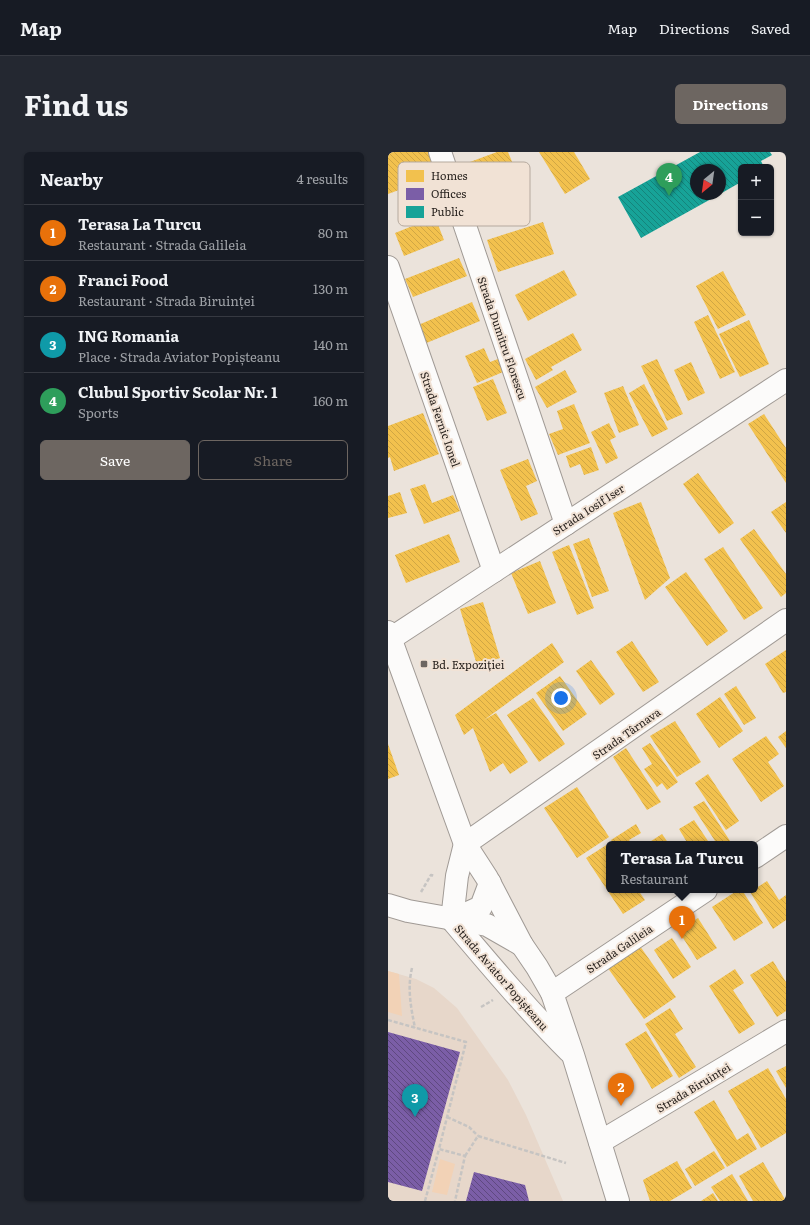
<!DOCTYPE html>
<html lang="en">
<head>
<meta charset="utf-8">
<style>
	:root { --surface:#171b24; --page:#242831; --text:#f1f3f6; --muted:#9ea1a6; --line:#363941; --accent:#6d6661 }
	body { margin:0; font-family:Literata,serif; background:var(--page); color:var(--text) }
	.controls { position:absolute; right:12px; top:12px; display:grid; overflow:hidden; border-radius:6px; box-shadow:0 1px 3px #0004 }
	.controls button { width:36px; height:36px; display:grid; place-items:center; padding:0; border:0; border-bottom:1px solid var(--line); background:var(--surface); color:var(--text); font:20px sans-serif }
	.compass { position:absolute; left:302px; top:12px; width:36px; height:36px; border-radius:50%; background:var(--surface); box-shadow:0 1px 3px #0004; rotate:209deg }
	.you { position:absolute; left:173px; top:546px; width:14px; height:14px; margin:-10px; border:3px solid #fff; border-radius:50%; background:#1a73e8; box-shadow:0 0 0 6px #1a73e833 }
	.badge { display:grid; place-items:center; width:26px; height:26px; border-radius:50%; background:var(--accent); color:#fff; font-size:13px; font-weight:700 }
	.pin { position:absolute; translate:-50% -33px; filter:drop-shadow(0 1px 2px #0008) }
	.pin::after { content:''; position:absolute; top:21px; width:14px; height:12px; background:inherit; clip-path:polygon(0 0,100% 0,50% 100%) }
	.popup { position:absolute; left:218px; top:689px; width:152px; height:52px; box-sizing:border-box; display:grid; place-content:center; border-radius:6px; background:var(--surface); filter:drop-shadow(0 1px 3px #0005); font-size:13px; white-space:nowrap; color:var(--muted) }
	.popup b { font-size:15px; color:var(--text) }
	.popup::after { content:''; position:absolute; left:50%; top:100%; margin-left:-8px; border:8px solid transparent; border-top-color:var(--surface) }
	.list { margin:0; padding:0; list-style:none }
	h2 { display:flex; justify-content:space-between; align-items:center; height:52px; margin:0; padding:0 16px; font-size:17px }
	h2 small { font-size:13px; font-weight:400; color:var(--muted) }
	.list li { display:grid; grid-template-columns:26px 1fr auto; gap:12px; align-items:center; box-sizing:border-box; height:56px; padding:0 16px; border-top:1px solid var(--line) }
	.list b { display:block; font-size:15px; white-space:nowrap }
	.list p { margin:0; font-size:13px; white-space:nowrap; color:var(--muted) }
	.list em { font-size:13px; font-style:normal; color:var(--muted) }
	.actions { display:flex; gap:8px; padding:12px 16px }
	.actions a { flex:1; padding:9px 0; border:1px solid var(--accent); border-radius:6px; text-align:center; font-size:14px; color:var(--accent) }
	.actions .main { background:var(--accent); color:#fff }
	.map { position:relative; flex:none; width:398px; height:1049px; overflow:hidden; border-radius:6px }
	header { display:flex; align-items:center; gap:24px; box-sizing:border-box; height:56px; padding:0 20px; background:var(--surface); border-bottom:1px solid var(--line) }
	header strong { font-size:19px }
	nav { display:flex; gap:22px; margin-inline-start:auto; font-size:14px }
	.intro { display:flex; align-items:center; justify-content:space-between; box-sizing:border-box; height:96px; padding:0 24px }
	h1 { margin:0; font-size:28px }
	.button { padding:10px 18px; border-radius:6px; background:var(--accent); color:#fff; font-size:14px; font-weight:700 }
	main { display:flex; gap:24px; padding:0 24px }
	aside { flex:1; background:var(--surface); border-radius:6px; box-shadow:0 1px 3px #0004 }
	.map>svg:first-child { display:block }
	.built { fill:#e7d7ca }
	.green { fill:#f2d2b6 }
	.homes { fill:url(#homes-back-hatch) }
	.offices { fill:url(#offices-back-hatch) }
	.public { fill:url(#public-back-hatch) }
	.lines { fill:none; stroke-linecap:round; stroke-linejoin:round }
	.minor-casing { stroke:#a09a95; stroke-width:24 }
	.tertiary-casing { stroke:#a09a95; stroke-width:24 }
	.path { stroke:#c6c4c2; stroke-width:2.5; stroke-dasharray:4 2; stroke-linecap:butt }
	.minor { stroke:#fcfbfa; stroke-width:22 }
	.tertiary { stroke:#fcfbfa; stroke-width:22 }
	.poi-dot { fill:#6d6661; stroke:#f1e2d5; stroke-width:1.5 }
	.labels { text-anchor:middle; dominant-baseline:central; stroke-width:4; stroke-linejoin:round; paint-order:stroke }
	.street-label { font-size:11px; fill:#29231f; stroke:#f1e2d5 }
	.poi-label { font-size:11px; fill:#29231f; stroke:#f1e2d5; text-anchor:start }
	.key { fill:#f1e2d5; stroke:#b5a99e; stroke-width:1 }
	.key-label { font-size:11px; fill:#29231f }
</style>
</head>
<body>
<header>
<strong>Map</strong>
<nav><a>Map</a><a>Directions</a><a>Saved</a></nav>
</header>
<div class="intro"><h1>Find us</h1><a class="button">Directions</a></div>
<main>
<aside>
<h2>Nearby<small>4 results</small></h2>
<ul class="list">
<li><span class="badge" style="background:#e8710a">1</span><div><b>Terasa La Turcu</b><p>Restaurant · Strada Galileia</p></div><em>80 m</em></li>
<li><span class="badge" style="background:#e8710a">2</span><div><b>Franci Food</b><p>Restaurant · Strada Biruinței</p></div><em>130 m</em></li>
<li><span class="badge" style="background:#0f9aa8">3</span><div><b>ING Romania</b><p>Place · Strada Aviator Popișteanu</p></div><em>140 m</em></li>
<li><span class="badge" style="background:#2e9e5b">4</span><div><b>Clubul Sportiv Scolar Nr. 1</b><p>Sports</p></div><em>160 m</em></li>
</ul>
<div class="actions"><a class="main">Save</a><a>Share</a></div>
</aside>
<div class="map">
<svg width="398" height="1049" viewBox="0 0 398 1049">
	<defs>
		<pattern id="homes-back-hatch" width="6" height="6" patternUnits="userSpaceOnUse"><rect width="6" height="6" fill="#f2c14e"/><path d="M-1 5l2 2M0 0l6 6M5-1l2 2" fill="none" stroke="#d0a644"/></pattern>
		<pattern id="offices-back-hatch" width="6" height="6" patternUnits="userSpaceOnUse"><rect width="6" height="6" fill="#7b5ea7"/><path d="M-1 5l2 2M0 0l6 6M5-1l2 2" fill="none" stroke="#5f4980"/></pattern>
		<pattern id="public-back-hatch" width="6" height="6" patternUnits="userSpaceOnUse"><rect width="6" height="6" fill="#17a398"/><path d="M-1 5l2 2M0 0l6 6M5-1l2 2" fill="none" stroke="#15847b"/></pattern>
	</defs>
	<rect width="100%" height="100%" fill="#ebe3db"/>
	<polygon class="built" points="0,819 28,827 46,836 69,856 120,928 138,963 175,1049 0,1049"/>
	<g class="green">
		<polygon points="0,819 11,822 14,864 0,860"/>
		<polygon points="52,1007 67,1012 59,1043 44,1040"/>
	</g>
	<g class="homes">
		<polygon points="0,0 40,0 49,24 0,42"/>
		<polygon points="109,0 120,0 132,29 84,47 71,14"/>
		<polygon points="151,0 186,0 202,27 177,42"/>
		<polygon points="47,65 56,88 16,104 7,81"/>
		<polygon points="155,70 166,102 110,120 99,88"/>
		<polygon points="71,106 79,124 25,145 17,127"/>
		<polygon points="176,118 189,143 140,169 127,143"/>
		<polygon points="335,119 358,163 330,177 308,134"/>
		<polygon points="84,150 92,169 36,192 28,174"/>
		<polygon points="320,163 347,220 332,227 306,170"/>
		<polygon points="361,168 381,212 352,225 331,182"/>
		<polygon points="185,181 194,198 163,215 165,218 148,228 137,207"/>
		<polygon points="96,196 102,210 110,207 115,220 89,231 77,204"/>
		<polygon points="269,207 295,262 279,269 253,214"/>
		<polygon points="303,210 317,241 300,249 286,218"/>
		<polygon points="177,218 189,240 159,256 147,235"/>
		<polygon points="105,227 119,261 99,269 85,235"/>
		<polygon points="256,232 280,277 264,285 241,241"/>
		<polygon points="235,234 251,273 231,281 216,241"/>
		<polygon points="186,252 202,291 170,303 161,282 175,277 169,259"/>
		<polygon points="35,261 51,302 6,319 2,305 0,306 0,274"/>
		<polygon points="376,262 398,296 398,331 360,272"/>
		<polygon points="221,271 228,285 222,288 230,306 218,312 203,280"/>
		<polygon points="203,295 211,318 196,323 192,312 182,316 178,304"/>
		<polygon points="140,307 149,329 138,334 150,362 133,369 112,318"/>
		<polygon points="310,321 346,371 331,382 295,332"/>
		<polygon points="37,332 44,351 65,343 72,359 36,372 22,337"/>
		<polygon points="12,340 19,361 0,366 0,344"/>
		<polygon points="253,350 282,426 257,448 225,361"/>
		<polygon points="398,350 398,381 383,360"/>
		<polygon points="366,377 398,422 398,441 393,445 352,387"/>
		<polygon points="61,382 72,410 18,431 7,403"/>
		<polygon points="201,386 221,439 204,445 185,392"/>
		<polygon points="181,393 206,456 189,463 164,400"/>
		<polygon points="335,395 375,456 356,468 316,407"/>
		<polygon points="152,409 168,451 140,462 123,421"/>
		<polygon points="298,420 340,479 319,494 277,435"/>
		<polygon points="95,450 112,506 89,513 72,457"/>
		<polygon points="244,489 271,530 255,540 228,500"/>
		<polygon points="164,491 176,510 96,568 108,561 140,610 122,622 115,611 102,620 85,576 76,583 67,563"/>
		<polygon points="398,498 398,540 395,541 377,512"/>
		<polygon points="203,508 227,542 212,553 188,519"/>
		<polygon points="172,524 199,562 175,579 148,541"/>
		<polygon points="348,534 368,566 356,573 336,542"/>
		<polygon points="332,545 355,579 331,596 308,562"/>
		<polygon points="145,546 177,592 151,610 119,563"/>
		<polygon points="287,569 313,610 289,625 262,584"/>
		<polygon points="398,579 398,596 390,585"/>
		<polygon points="378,584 391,602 380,610 396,634 373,650 344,607"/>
		<polygon points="262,591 290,630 279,638 274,631 269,635 256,617 264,612 254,596"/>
		<polygon points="0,592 11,623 0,627"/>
		<polygon points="238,596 273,650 259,658 225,605"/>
		<polygon points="320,622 351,669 338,678 307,631"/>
		<polygon points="189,635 221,685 189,706 156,656"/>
		<polygon points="316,649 344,692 329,692 305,655"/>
		<polygon points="306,668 322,692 300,692 291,677"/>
		<polygon points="248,672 253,681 241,688 244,692 226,692 223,688"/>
		<polygon points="274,682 281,692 260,692 260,691"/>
		<polygon points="220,692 221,693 221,738 250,738 257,748 235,762 198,706"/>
		<polygon points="379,729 391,748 398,743 398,768 385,777 362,740"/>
		<polygon points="350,738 354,738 375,771 346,789 324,755"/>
		<polygon points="310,766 329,796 309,808 290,778"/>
		<polygon points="284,786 303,815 285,827 266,798"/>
		<polygon points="249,790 288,845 256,867 217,812"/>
		<polygon points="385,809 398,830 398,859 389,865 362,823"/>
		<polygon points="347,817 356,831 345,838 367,872 351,882 321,834"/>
		<polygon points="282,856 295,877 287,882 308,915 291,926 257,872"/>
		<polygon points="258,879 285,924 264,937 237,892"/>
		<polygon points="398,914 398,936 388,919"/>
		<polygon points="380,916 398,947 398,981 373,996 340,939"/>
		<polygon points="326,948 349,988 360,981 369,997 339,1015 306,960"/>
		<polygon points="326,999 337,1016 307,1034 297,1017"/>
		<polygon points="289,1009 304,1036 282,1049 262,1049 255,1028"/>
		<polygon points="375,1010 398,1049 365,1049 351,1024"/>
		<polygon points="344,1022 360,1049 332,1049 323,1035"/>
		<polygon points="325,1041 330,1049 313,1049"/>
	</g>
	<g class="offices">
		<polygon points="0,880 72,900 34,1039 0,1030"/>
		<polygon points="86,1020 137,1033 141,1049 78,1049"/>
	</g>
	<polygon class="public" points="312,0 382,0 384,3 373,9 376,15 353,15 353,30 332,42 332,18 308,18 308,42 332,42 253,86 230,45"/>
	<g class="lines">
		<g class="minor-casing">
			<g id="minor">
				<polyline points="52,0 178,372"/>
				<polyline points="0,115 106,419"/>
				<polyline points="2,487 398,228"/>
				<polyline points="77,692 398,468"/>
				<polyline points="367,705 398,684"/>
				<polyline points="164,841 318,738"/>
				<polyline points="212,990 398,879"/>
			</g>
		</g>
		<g class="tertiary-casing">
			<g id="tertiary">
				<polyline points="0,480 77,692 99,726 134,793 149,815 164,841 185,903 230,1049"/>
				<path d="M77,692L69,724L64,768C102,813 139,857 181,899"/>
				<polyline points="0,753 20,759 99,773 134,793"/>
				<polyline points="64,768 93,755 102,731"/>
			</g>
		</g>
		<g class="path">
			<polyline points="33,740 43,723 47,724"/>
			<path d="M24,816C19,836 23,856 27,876"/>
			<polyline points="93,855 105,848"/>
			<polyline points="0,868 78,890 51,997 77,1004 67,1049"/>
			<polyline points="59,965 81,975 90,984"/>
			<polyline points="77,1004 90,984 178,1011"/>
			<polyline points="37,1049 51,997"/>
		</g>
		<use href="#minor" class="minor"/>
		<use href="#tertiary" class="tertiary"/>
	</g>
	<rect class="poi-dot" x="32" y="508" width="8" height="8" rx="2"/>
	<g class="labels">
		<g class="street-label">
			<text transform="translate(115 186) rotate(71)">Strada Dumitru Florescu</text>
			<text transform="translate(53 267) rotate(71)">Strada Fernic Ionel</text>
			<text transform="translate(200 357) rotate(-33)">Strada Iosif Iser</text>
			<text transform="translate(238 581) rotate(-35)">Strada Târnava</text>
			<text transform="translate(231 796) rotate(-34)">Strada Galileia</text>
			<text transform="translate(114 825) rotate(49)">Strada Aviator Popișteanu</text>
			<text transform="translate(305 935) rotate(-31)">Strada Biruinței</text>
		</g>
		<g class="poi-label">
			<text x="44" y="512">Bd. Expoziției</text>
		</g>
	</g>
	<rect x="10" y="10" width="132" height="64" rx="6" class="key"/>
	<rect x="18" y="18" width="18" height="12" fill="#f2c14e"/>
	<rect x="18" y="36" width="18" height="12" fill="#7b5ea7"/>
	<rect x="18" y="54" width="18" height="12" fill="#17a398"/>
	<g class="key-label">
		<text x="43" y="28">Homes</text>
		<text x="43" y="46">Offices</text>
		<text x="43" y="64">Public</text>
	</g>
</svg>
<div class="controls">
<button>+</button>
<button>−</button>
</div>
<svg class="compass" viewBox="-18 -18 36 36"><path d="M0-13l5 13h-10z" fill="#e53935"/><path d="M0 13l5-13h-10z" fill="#9ea1a6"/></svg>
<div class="you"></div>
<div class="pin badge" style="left:294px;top:787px;background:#e8710a">1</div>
<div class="popup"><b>Terasa La Turcu</b>Restaurant</div>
<div class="pin badge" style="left:233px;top:954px;background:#e8710a">2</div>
<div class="pin badge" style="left:27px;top:965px;background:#0f9aa8">3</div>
<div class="pin badge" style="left:281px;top:44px;background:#2e9e5b">4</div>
</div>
</main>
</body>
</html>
